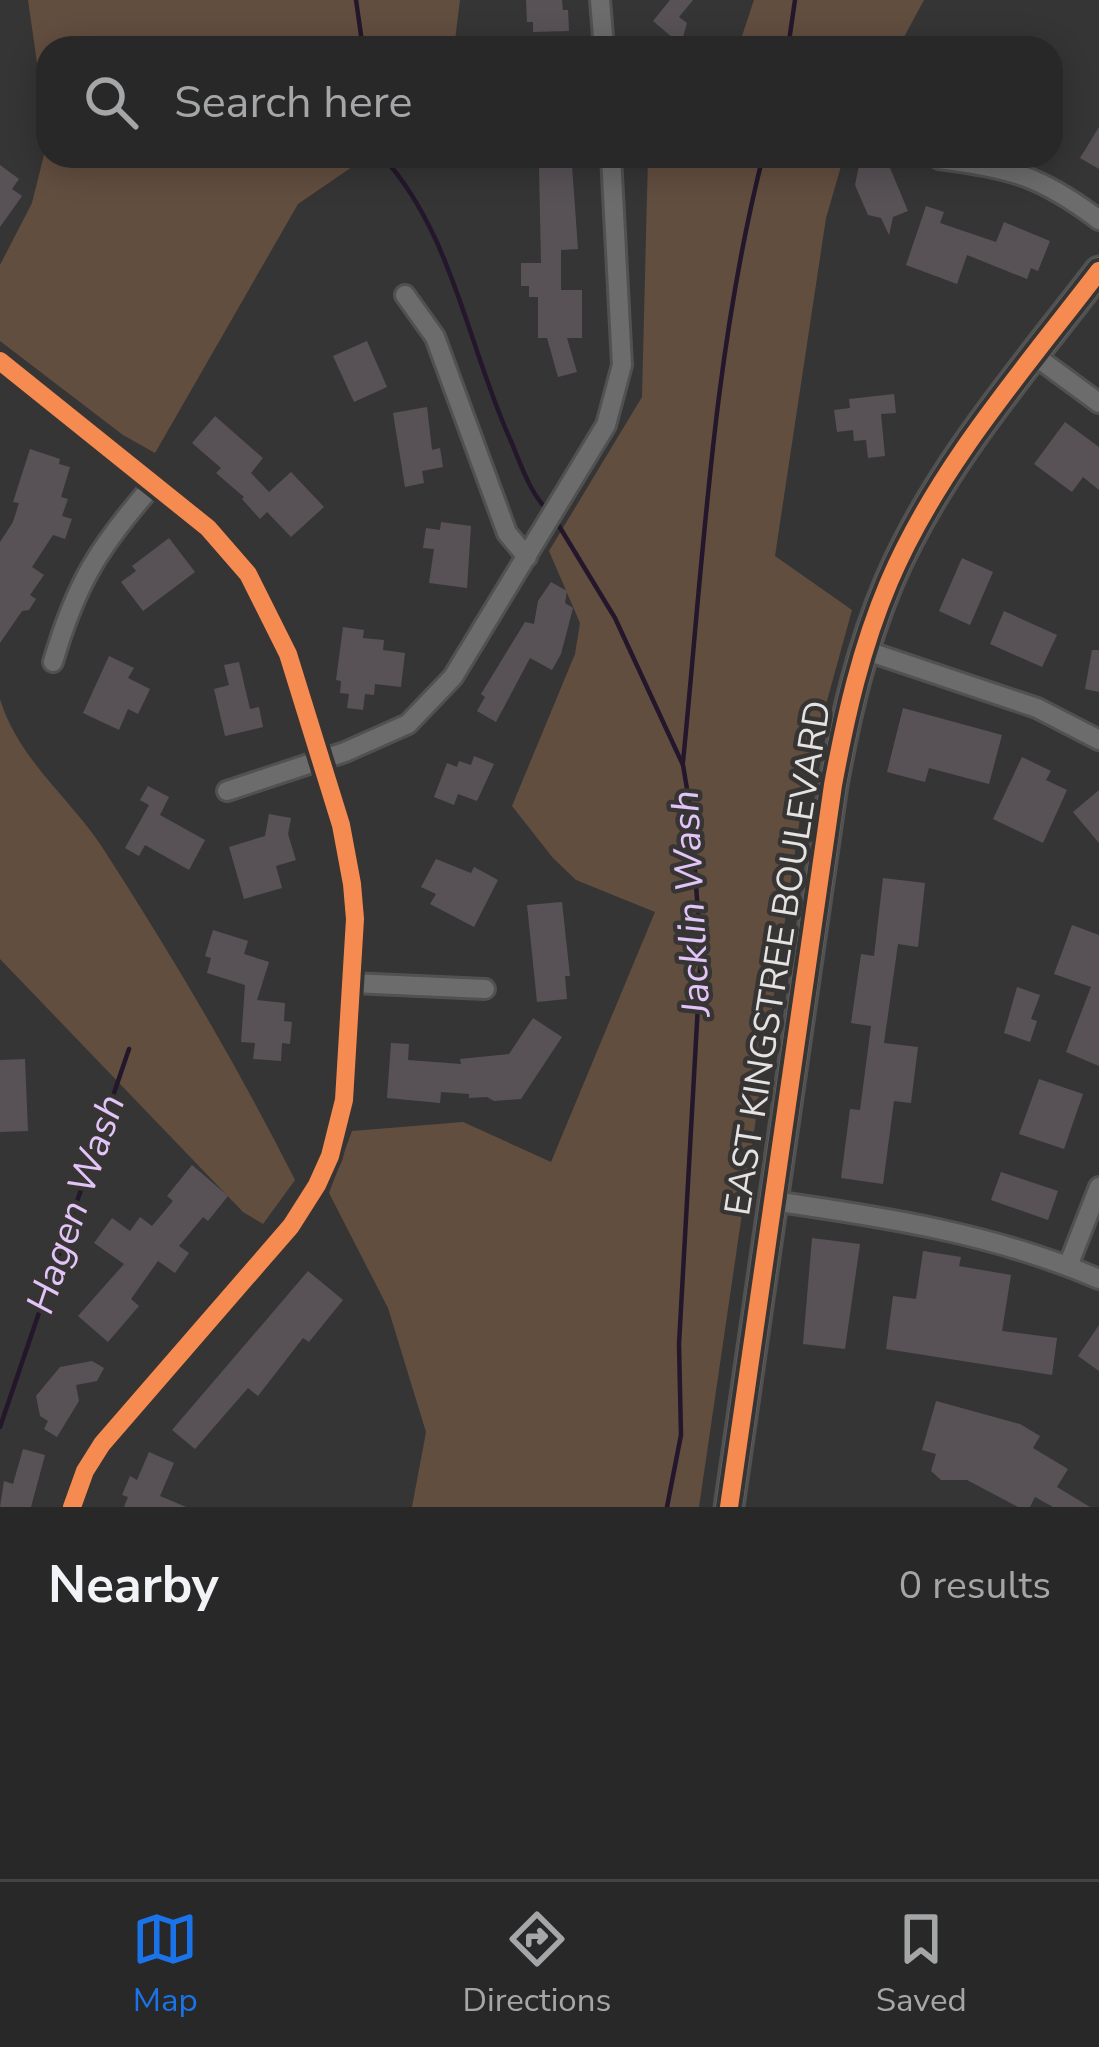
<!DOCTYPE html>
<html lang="en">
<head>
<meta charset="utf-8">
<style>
	:root { --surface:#282828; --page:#343434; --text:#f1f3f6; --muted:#a5a6a8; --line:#444445; --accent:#1a73e8 }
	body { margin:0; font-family:"Nunito Sans",sans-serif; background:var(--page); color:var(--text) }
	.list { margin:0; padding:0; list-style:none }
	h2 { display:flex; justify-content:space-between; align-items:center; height:156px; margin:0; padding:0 48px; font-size:51px }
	h2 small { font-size:39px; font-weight:400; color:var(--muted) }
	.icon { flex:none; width:66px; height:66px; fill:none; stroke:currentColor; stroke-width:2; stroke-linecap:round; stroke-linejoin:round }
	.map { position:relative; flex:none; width:1099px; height:1507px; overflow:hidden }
	.search { position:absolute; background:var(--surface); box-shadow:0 6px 30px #0003; left:36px; right:36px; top:36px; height:132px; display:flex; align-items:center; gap:30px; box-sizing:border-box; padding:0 42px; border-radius:36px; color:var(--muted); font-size:45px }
	.sheet { height:372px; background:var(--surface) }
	nav { display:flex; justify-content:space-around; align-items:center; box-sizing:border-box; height:168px; border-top:3px solid var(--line); background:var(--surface); font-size:33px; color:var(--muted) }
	nav a { display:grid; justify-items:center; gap:6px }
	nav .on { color:var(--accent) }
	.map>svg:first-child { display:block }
	.green { fill:#624e3f }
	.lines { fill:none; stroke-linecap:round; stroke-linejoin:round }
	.stream { stroke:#24172c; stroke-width:4.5 }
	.building { fill:#585256 }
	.street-casing { stroke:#515151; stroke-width:24 }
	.secondary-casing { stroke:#515151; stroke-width:33 }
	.street { stroke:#6d6c6c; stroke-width:18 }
	.secondary { stroke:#6d6c6c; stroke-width:27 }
	.cycleway-casing { stroke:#373434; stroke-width:26 }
	.cycleway { stroke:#f68b52; stroke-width:18 }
	.labels { text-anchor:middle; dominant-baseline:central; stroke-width:9; stroke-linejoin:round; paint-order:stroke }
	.street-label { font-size:36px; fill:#e4e2e2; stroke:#373434 }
	.water-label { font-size:39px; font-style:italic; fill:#e2c4f8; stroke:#373434 }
</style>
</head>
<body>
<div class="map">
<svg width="1099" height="1507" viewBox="0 0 1099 1507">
	<rect width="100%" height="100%" fill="#363535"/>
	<g class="green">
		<polygon points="28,0 460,0 454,48 48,48 48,139"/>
		<polygon points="754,0 924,0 898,48 738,48"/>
		<polygon points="48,139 48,156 368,156 298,204 155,453 123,435 0,341 0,265 32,203"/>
		<polygon points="648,156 844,156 826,218 775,556 852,610 806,777 699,1507 412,1507 426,1432 388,1308 329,1193 352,1131 463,1122 551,1162 655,912 576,880 553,858 512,806 575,654 580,623 549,551 642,397"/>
		<path d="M0,699C19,761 70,797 104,850C173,957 238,1067 295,1180L263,1224L243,1212L0,959Z"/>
	</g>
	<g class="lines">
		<g class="stream">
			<polyline points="356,0 362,42 360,48"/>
			<polyline points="788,48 795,0"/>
			<path d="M382,156C452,232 468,346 510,439C521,464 529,492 549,512"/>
			<polyline points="556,521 615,618 683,765 690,807 701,951 679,1344 681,1435 667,1507"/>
			<path d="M683,762C703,561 713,353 763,156"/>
			<polyline points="0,1427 129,1049"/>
		</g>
	</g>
	<g class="building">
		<polygon points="526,0 562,0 563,10 568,10 569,31 533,32 533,22 527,22"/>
		<polygon points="670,0 693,0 679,17 687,23 683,37 673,38 653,21"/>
		<polygon points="1099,127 1099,169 1080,158"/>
		<polygon points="861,156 885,156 908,211 893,217 889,235 881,218 868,215 855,185"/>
		<polygon points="0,165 19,179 12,189 22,196 0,227"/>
		<polygon points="572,166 578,249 561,250 561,290 582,290 582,338 567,338 577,372 558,377 547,338 538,338 538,297 529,297 529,286 521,286 521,263 541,263 539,168"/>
		<polygon points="926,206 944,212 940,223 996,242 1004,222 1050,241 1038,271 1031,268 1027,279 967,255 957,284 906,265"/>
		<polygon points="367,341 387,387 354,402 333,356"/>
		<polygon points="894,394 896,413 881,414 885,456 868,458 866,440 854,441 853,430 837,432 834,410 850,408 849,399"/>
		<polygon points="427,407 432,450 440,448 443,467 422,471 424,483 405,487 393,413"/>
		<polygon points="215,416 263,458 251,473 269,492 291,472 324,507 291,537 267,512 260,519 242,499 244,497 216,473 221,468 192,443"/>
		<polygon points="1065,422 1099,447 1099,490 1083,477 1072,492 1034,464"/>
		<polygon points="30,449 60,459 59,464 70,467 61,497 68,499 62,516 72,519 65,539 53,535 32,567 44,575 30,595 36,599 29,610 22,611 0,643 0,542 13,522 19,503 13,502"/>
		<polygon points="441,522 471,526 467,588 429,583 434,549 423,548 426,528 440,530"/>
		<polygon points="169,538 195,572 143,611 121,582 136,571 132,566"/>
		<polygon points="962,558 993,572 970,625 939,611"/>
		<polygon points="551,582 567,591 565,603 573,608 561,654 552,670 530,658 496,722 477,711 485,697 481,694 525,622 534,624 538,601"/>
		<polygon points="1004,611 1057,635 1042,667 990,644"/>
		<polygon points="343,627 364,630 363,638 384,640 383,650 405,653 401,687 375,684 374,695 365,694 363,710 347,708 349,694 340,693 341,681 336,680"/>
		<polygon points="1092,650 1099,650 1099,692 1085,689"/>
		<polygon points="109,656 134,668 128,678 150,689 138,714 128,709 119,730 83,713"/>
		<polygon points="239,662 250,709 259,707 263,727 225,736 214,689 229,685 224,665"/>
		<polygon points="903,708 1002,735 989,784 929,768 925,782 887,772"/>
		<polygon points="474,756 494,764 477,801 458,794 454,805 434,797 447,763 457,767 459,761 471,765"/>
		<polygon points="1022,757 1051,771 1046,780 1067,790 1043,843 993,819"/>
		<polygon points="148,786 169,797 160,815 205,840 189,870 145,845 139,856 125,848 149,805 140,800"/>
		<polygon points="1099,790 1099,843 1073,812"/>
		<polygon points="269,814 291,818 288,834 296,860 276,866 282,888 244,899 229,847 265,836"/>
		<polygon points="436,859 471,873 474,867 498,880 474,927 430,904 436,894 421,887"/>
		<polygon points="883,878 925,883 918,947 898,944 884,1043 918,1047 911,1103 894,1101 883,1184 841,1178 850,1109 860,1110 871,1026 851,1023 861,954 874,956"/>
		<polygon points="562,902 570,976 565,976 567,999 537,1002 527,905"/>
		<polygon points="1072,925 1099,935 1099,1066 1066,1052 1091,987 1054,974"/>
		<polygon points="213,930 248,941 244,954 269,962 257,1000 285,1003 284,1021 292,1022 290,1044 282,1043 281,1061 253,1059 255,1043 241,1042 245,985 207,973 211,958 205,956"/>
		<polygon points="1017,987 1040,995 1031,1019 1037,1021 1030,1042 1004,1033"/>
		<polygon points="533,1018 562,1037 521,1099 494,1101 487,1097 469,1098 469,1094 441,1092 440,1103 387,1098 391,1043 409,1044 408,1060 461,1064 460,1059 509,1054"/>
		<polygon points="25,1059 28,1131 0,1132 0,1060"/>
		<polygon points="1039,1079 1083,1094 1064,1149 1019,1134"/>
		<polygon points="192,1165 228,1196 208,1221 203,1217 179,1246 189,1253 175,1273 158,1261 131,1299 139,1306 108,1342 78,1316 124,1264 94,1243 112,1218 130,1231 140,1217 152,1226 173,1201 167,1196"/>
		<polygon points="1001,1172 1058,1191 1048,1220 991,1200"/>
		<polygon points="812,1238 860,1244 845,1349 803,1344"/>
		<polygon points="923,1251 961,1257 959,1266 1011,1275 1002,1331 1057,1338 1052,1375 886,1349 893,1296 916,1299"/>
		<polygon points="308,1271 343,1300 309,1342 303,1338 258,1396 248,1388 195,1449 172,1430"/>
		<polygon points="1099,1325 1099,1371 1078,1356"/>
		<polygon points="92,1361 104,1368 97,1381 76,1385 79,1401 57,1437 44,1429 48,1421 40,1416 36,1396 60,1367"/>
		<polygon points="936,1401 1020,1424 1040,1436 1033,1448 1068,1469 1057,1487 1090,1507 1053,1507 1035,1497 1030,1507 1018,1507 967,1480 941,1480 931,1471 936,1454 922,1450"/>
		<polygon points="23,1449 45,1455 31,1507 0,1507 4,1481 13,1484"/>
		<polygon points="149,1452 174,1463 160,1496 186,1507 124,1507 128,1497 122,1495 130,1476 137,1480"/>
	</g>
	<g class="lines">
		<g class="street-casing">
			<g id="street">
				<polyline points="600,0 604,48"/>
				<path d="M939,159C1011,168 1041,176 1099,220"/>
				<polyline points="405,295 435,337 507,533 527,557"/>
				<polyline points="1035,356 1099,403"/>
				<polyline points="0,361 208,528 248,574 288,654 341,825 352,884 355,919 344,1100 330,1156 317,1185 291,1226 102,1444 85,1471 72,1507"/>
				<polyline points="864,650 1037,708 1099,740"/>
				<path d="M53,662C76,583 99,547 152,486"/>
				<polyline points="227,791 345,752 408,724 453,677 606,425 622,365 611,156"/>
				<polyline points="352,983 485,989"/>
				<path d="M773,1201C884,1217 995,1234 1099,1279"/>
				<polyline points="1068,1266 1099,1187"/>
			</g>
		</g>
		<g class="secondary-casing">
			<path id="secondary" d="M729,1507L833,785C846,715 861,648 889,582C938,467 1024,369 1099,271"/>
		</g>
		<use href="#street" class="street"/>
		<use href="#secondary" class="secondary"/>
		<g class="cycleway-casing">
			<g id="cycleway">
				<polyline points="0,361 208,528 248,574 288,654 341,825 352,884 355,919 344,1100 330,1156 317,1185 291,1226 102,1444 85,1471 72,1507"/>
				<path d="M729,1507L833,785C846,715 861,648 889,582C938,467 1024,369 1099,271"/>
			</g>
		</g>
		<use href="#cycleway" class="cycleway"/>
	</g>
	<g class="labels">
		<g class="street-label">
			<text transform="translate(778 958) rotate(-81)">EAST KINGSTREE BOULEVARD</text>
		</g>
		<g class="water-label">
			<text transform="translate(691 903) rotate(-93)">Jacklin Wash</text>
			<text transform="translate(76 1204) rotate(-71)">Hagen Wash</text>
		</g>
	</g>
</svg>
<div class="search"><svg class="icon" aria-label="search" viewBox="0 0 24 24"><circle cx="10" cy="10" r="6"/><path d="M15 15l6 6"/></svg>Search here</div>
</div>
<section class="sheet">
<h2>Nearby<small>0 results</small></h2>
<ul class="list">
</ul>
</section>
<nav>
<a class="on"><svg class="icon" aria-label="map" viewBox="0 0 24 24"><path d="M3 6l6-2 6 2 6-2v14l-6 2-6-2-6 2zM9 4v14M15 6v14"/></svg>Map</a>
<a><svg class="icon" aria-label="directions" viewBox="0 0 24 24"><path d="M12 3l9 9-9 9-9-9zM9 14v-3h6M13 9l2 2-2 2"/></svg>Directions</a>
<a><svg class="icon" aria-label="saved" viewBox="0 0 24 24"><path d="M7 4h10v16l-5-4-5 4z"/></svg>Saved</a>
</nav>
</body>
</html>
